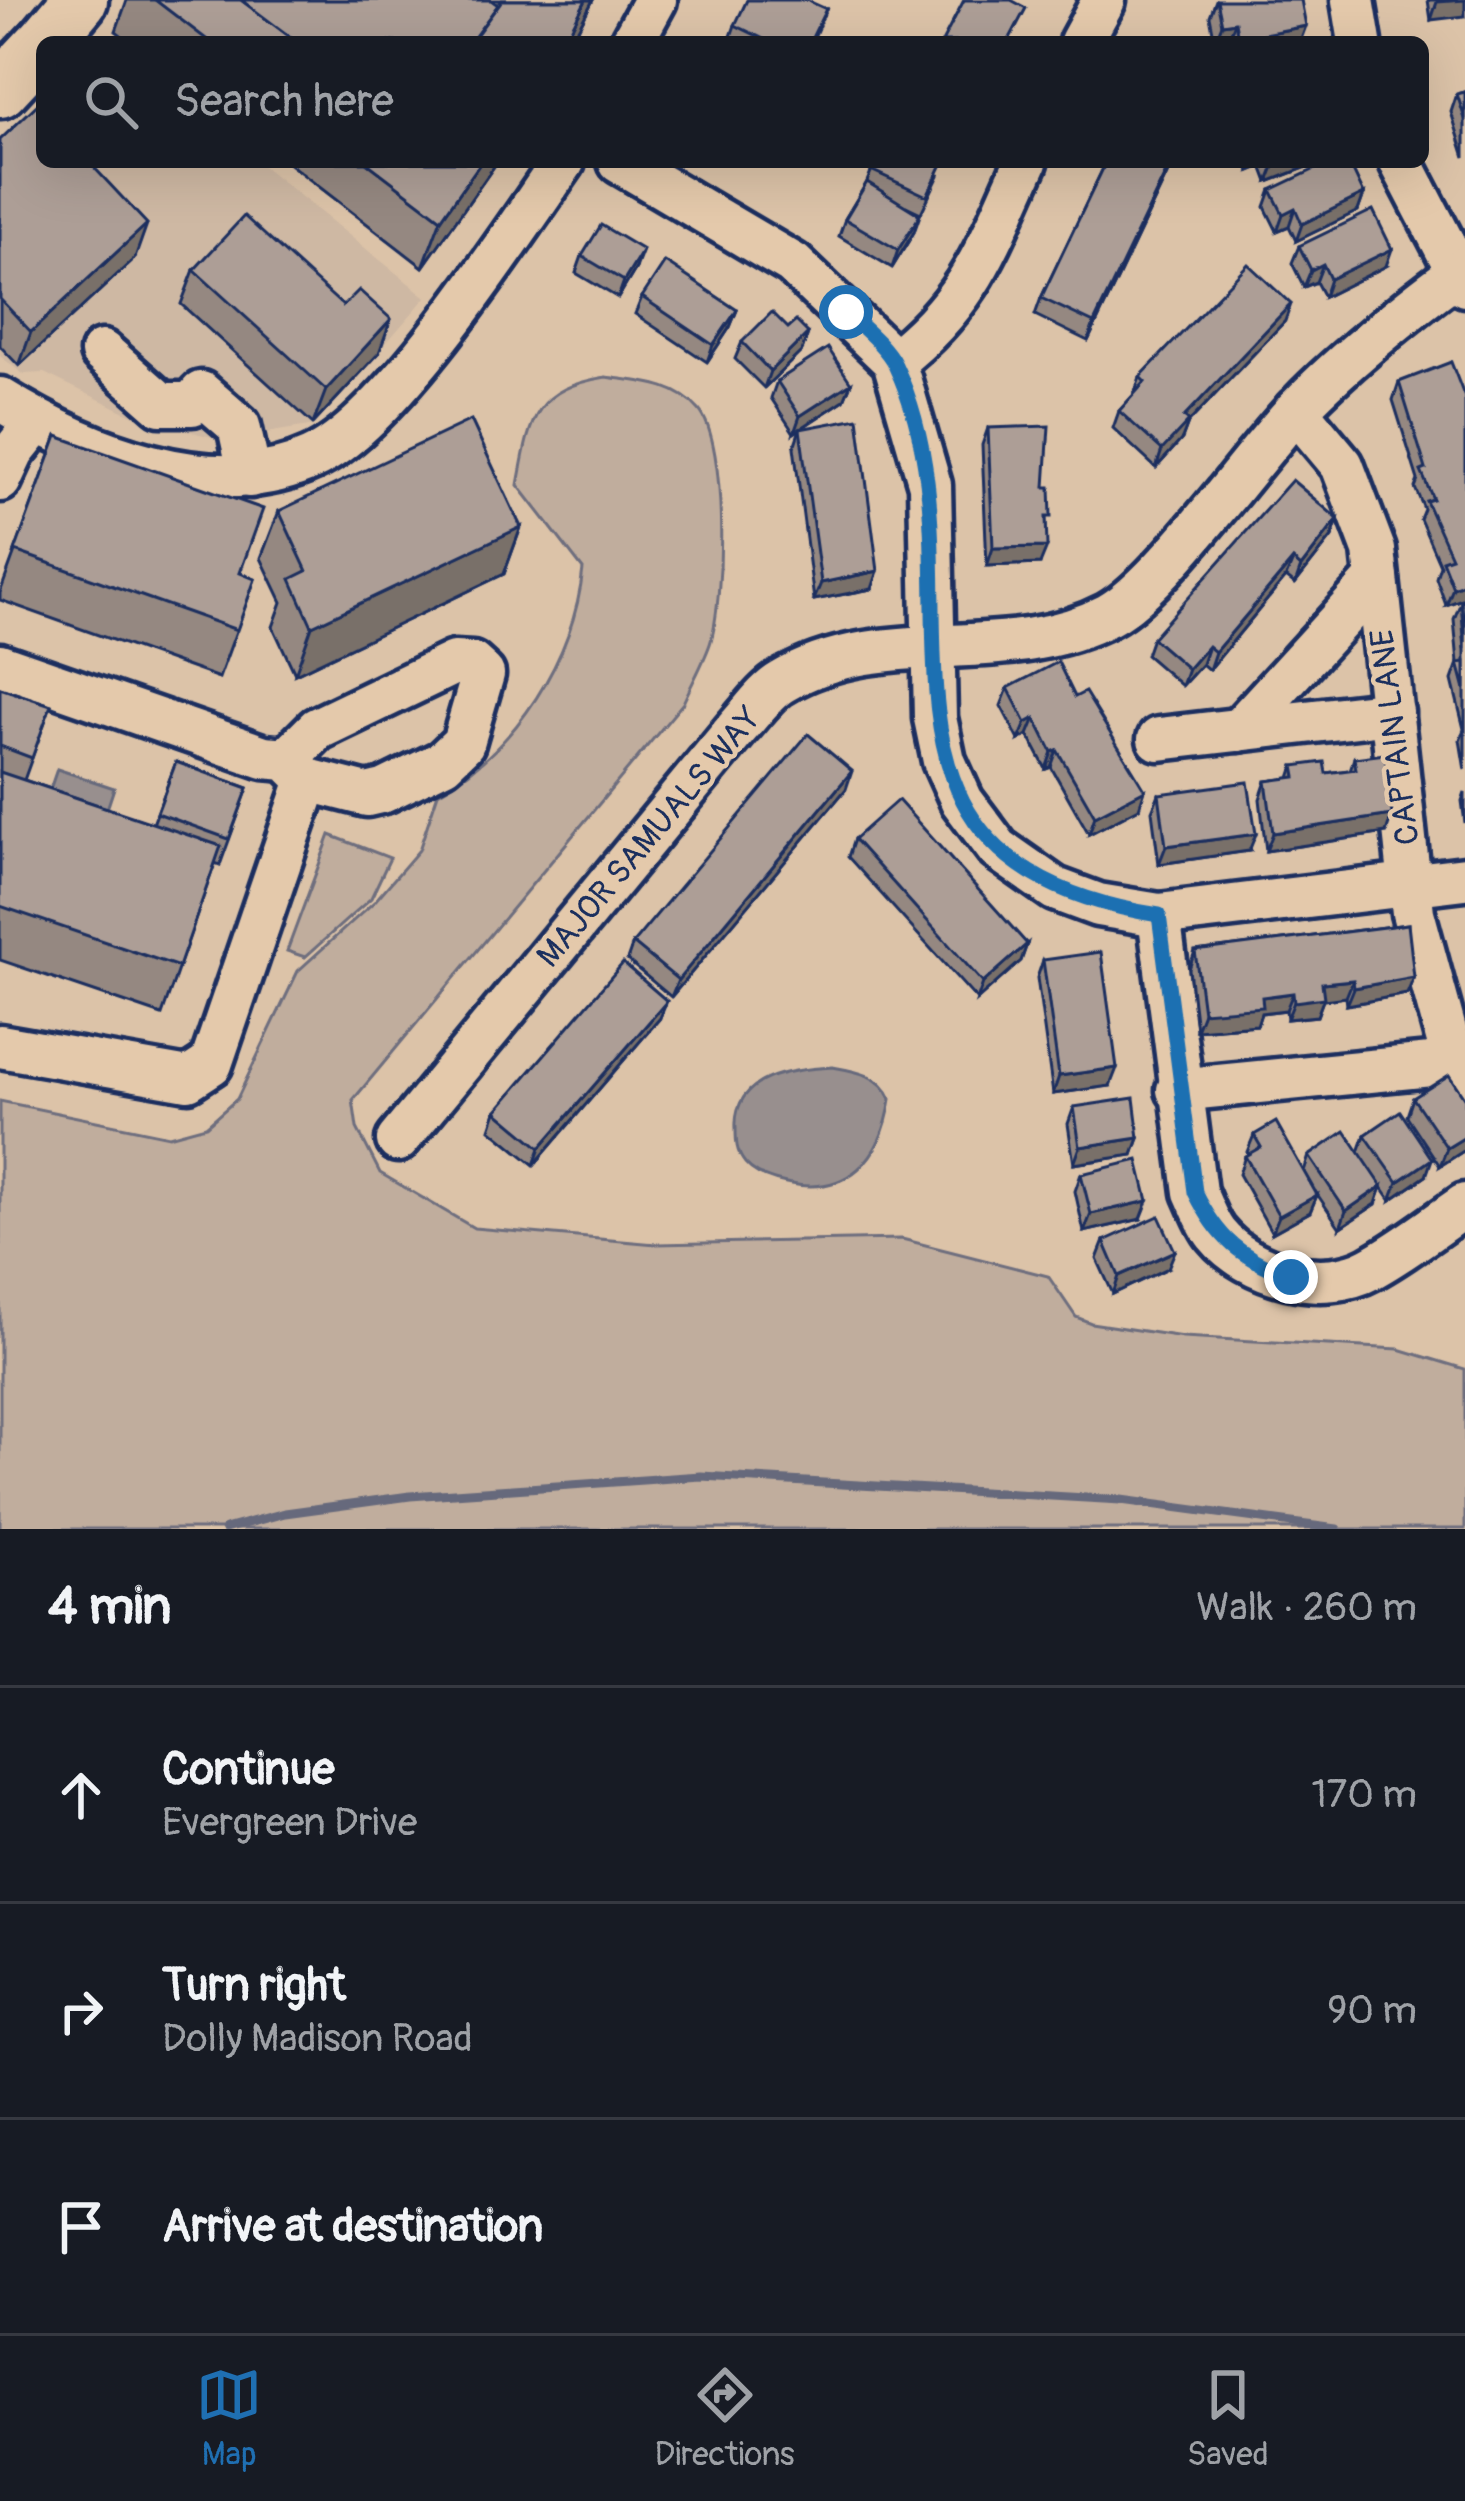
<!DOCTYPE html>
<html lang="en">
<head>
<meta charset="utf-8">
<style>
	:root { --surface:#171b24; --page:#242831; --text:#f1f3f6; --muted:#9ea1a6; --line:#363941; --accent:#1f6fb2 }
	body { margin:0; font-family:Pangolin,sans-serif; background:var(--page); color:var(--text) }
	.stop { position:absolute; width:36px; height:36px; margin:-27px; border:9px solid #1f6fb2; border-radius:50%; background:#fff }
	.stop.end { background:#1f6fb2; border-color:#fff; box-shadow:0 3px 12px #0008 }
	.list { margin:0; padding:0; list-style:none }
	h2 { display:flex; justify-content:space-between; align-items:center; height:156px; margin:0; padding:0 48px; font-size:51px }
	h2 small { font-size:39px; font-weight:400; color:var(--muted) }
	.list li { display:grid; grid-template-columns:78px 1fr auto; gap:36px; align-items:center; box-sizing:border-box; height:216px; padding:0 48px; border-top:3px solid var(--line) }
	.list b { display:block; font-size:45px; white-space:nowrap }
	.list p { margin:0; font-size:39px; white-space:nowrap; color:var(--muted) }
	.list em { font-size:39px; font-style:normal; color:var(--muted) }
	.icon { flex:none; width:66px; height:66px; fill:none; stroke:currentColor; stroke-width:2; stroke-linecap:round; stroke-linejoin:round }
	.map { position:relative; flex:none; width:1465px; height:1529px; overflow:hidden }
	.search { position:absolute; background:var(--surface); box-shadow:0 12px 48px #0002; left:36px; right:36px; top:36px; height:132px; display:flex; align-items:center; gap:30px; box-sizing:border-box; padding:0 42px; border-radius:18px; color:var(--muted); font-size:45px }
	.sheet { height:804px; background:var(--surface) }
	nav { display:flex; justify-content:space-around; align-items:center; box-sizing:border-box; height:168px; border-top:3px solid var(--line); background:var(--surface); font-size:33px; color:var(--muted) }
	nav a { display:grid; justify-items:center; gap:6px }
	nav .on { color:var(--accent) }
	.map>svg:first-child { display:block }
	.built { fill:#ceb8a3 }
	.green { fill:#c0ad9d; stroke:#6e6e7e; stroke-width:3 }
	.water { fill:#988f8e; stroke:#66697b; stroke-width:3 }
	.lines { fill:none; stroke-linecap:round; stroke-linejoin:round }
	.stream { stroke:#66697b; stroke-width:9 }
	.minor-casing { stroke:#1b2f5e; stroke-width:51 }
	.major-casing { stroke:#1b2f5e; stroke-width:63 }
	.minor { stroke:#e4c9ab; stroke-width:42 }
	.major { stroke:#e4c9ab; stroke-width:54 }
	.wall { fill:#958881; stroke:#1b2f5e; stroke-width:3 }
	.shaded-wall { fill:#796f69; stroke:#1b2f5e; stroke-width:3 }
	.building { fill:#ad9e96; stroke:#1b2f5e; stroke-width:3 }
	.route { stroke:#1f6fb2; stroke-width:15 }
	.labels { text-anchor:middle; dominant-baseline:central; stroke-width:9; stroke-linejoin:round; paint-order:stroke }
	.street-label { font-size:33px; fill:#1b2f5e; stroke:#e4c9ab }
</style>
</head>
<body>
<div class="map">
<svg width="1465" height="1529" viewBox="0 0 1465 1529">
	<rect width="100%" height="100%" fill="#dcc3a8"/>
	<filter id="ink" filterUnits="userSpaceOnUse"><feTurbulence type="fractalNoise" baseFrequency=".00833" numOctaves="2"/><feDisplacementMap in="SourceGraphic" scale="24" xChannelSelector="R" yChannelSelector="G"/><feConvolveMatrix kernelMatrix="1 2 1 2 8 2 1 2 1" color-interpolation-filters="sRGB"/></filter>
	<g filter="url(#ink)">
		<polygon class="built" points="0,161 258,162 426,297 315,425 223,440 138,418 44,373 23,374 0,356"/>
		<g class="green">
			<path d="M606,377C640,382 675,382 699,410C728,443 724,602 710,644C703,664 692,683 683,703L353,1100L357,1128L380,1173L474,1228L656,1244L902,1239L1048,1276L1076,1317L1091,1323L1183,1337L1399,1349L1465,1369V1529H0V1101L169,1136L206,1126L237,1099L298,971L375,901L419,850L438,793C516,749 574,658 583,569L518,485C530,419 533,389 606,377Z"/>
			<polygon points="330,835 390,858 371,898 305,957 287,951"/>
		</g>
		<g class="water">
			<polygon points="57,769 114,788 103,821 46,801"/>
			<path d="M833,1067C856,1071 881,1075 891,1099C882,1159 848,1197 786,1183C771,1180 755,1175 745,1163C736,1152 736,1141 736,1128C733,1075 794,1069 833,1067Z"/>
		</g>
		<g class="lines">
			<polyline class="stream" points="225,1529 285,1513 410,1496 701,1476 1121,1500 1337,1529"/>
			<g class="minor-casing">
				<g id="minor">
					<polyline points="1353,0 1360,42"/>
					<polyline points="632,42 655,0"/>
					<polyline points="1081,42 1104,0"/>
					<polyline points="620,162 793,264 894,361 930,485 935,718 944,761 962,801 998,849 1055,889 1098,905 1159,915 1465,878"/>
					<polyline points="1401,162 1465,285"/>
					<polyline points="102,352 161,404 192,404 201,393 239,426 250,476"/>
					<path d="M894,361C971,301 987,248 1026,162"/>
					<path d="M0,399C85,452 213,504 311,459C390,424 511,237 563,162"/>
					<polyline points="1296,410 1342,465 1374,550 1413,913 1452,1056 1465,1078"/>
					<polyline points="0,480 13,452 37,422"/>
					<polyline points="0,665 264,757 287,759 308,780 367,795 384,791 443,762 463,743 483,674 472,664 454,663 317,729 287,759"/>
					<polyline points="1239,730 1377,579"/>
					<polyline points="1159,739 1392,712"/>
					<path d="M1159,915L1195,1192C1201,1205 1207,1223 1216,1234C1249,1275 1324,1294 1371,1268C1404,1250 1434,1226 1465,1205"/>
					<polyline points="0,1046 188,1079 211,1064 308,780"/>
					<polyline points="1178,1090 1431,1065 1452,1056"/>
					<path d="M398,1140L738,727C751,713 766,691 782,682C883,622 1005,669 1108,615C1159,588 1248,463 1292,415C1330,372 1417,301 1465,268"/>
				</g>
			</g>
			<g class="major-casing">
				<g id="major">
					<polyline points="45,42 80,0"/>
					<polyline points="0,90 42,45"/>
				</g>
			</g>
			<use href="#minor" class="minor"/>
			<use href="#major" class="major"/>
		</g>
		<g class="wall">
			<polygon points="127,0 593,0 571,42 130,42 116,31"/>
			<polygon points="1216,0 1300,42 1229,42 1228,40 1215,42 1210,16"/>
			<polygon points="1428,0 1465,0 1431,20"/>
			<polygon points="826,9 812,42 729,42 735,25"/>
			<polygon points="1465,92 1465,157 1451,112 1457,94"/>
			<polygon points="0,140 42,162 135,258 19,366 0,346"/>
			<polygon points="287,162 497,162 423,267"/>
			<polygon points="875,162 939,175 921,213 908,207 914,232 892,268 839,236 845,219 866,184"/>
			<polygon points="1106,162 1173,162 1088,341 1035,315 1041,298"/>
			<polygon points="1246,162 1320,162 1268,182 1262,166 1250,171"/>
			<polygon points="1271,190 1364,194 1358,211 1296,241 1289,226 1277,231 1265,207"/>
			<polygon points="1299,246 1386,266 1324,297 1316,282 1304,287 1292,263"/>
			<polygon points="582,256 636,268 618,298 576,273"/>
			<polygon points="194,270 379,353 313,424 181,304"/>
			<polygon points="642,297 737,310 730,327 707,362 635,314"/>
			<polygon points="1285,321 1188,423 1182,439 1156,468 1113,428 1119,411 1134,395 1140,377"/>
			<polygon points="788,328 808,333 802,351 764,388 735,359 742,342"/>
			<polygon points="777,381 851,383 844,400 794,433 771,398"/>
			<polygon points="1399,382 1465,398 1465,598 1446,605 1436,578 1440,565 1420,519 1424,509 1415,488 1418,480 1393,400"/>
			<polygon points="988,428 1045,487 1046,529 1040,564 987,566 982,445"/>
			<polygon points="800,429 872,589 814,600 794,447"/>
			<polygon points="57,436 240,573 255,579 219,678 0,600 0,593"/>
			<polygon points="279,511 521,527 504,574 295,674 273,627 282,602 261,558"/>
			<polygon points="1338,519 1332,537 1295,584 1286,577 1209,670 1202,664 1182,686 1146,655 1152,638"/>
			<polygon points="1465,601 1465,770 1460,740 1464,729 1452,680 1458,663 1454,619 1461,602"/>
			<polygon points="0,688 51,705 24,780 153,824 176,762 248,788 220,865 215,863 162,1015 0,960"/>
			<polygon points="1008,688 1075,697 1139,808 1089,834 1051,767 1046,769 1028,735 1019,740 1001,706"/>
			<polygon points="1354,758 1386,833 1266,851 1260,799 1266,781 1290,778 1294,766 1326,773 1350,770"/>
			<polygon points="846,789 671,997 627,960 633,943"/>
			<polygon points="1465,792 1465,823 1462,801"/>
			<polygon points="1159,794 1249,851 1159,864 1152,811"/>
			<polygon points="854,839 1027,944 1021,961 977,1000 848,857"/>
			<polygon points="1408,924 1407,994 1347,1005 1346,997 1323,1000 1317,1016 1287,1019 1286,1010 1261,1013 1257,1025 1196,1030 1189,969 1195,951"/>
			<polygon points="1043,960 1110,1086 1053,1094 1037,978"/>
			<polygon points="660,1018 534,1165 490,1129 496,1111"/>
			<polygon points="1413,1098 1465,1099 1465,1150 1440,1166 1407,1116"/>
			<polygon points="1074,1107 1139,1138 1133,1155 1074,1164 1068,1124"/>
			<polygon points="1254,1135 1304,1171 1309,1156 1359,1152 1365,1135 1426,1176 1391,1200 1382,1187 1376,1204 1340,1228 1315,1191 1317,1195 1310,1212 1272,1233 1239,1174 1245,1156 1249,1154 1247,1152"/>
			<polygon points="1081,1174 1141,1219 1084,1232 1075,1191"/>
			<polygon points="1104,1241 1168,1268 1113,1294 1097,1259"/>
		</g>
		<g class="shaded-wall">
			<polygon points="586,0 593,0 571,42 564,42"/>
			<polygon points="1465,0 1465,16 1431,20 1437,2"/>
			<polygon points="1235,22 1228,40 1215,42 1222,24"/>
			<polygon points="1306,26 1300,42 1237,42 1238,39"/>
			<polygon points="481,162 497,162 423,267 441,219"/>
			<polygon points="1171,162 1173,162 1088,341 1094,323"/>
			<polygon points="1253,162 1264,162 1262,166 1250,171"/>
			<polygon points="1281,162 1320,162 1268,182 1275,164"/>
			<polygon points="1364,194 1358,211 1296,241 1302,224"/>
			<polygon points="1295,208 1289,226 1277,231 1283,214"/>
			<polygon points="920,215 914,232 892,268 898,250"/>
			<polygon points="147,224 135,258 19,366 31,332"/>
			<polygon points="1392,249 1386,266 1324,297 1330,279"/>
			<polygon points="643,250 636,268 618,298 624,281"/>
			<polygon points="1323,264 1316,282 1304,287 1311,270"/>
			<polygon points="1291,304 1285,321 1188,423 1182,439 1156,468 1162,450 1184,417"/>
			<polygon points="737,310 730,327 707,362 713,345"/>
			<polygon points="391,319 379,353 313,424 326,390"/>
			<polygon points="808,333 802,351 764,388 770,371"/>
			<polygon points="851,383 844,400 794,433 800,416"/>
			<polygon points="1338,519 1332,537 1295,584 1301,567"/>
			<polygon points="521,527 504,574 295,674 312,626"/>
			<polygon points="1047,547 1040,564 987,566 993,548"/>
			<polygon points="1293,560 1286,577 1209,670 1215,652"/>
			<polygon points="878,571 872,589 814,600 821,583"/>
			<polygon points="1465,583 1465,598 1446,605 1453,588"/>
			<polygon points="1208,646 1202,664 1182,686 1188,669"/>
			<polygon points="1035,718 1028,735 1019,740 1026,723"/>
			<polygon points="1057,750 1051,767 1046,769 1052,752"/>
			<polygon points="852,771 846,789 671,997 678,980"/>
			<polygon points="1145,790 1139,808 1089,834 1095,816"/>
			<polygon points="1392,815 1386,833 1266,851 1273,833"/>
			<polygon points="1256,834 1249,851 1159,864 1166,846"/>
			<polygon points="1027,944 1021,961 977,1000 983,983"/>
			<polygon points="1414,977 1407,994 1347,1005 1354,988"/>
			<polygon points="1353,980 1346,997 1323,1000 1317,1016 1287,1019 1294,1002 1322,983"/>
			<polygon points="1293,993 1286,1010 1261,1013 1257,1025 1196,1030 1203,1012 1262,997"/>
			<polygon points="667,1001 660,1018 534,1165 540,1148"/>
			<polygon points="1117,1068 1110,1086 1053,1094 1059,1076"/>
			<polygon points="1465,1137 1465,1150 1440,1166 1447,1148"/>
			<polygon points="1139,1138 1133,1155 1074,1164 1080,1147"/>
			<polygon points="1432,1159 1426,1176 1391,1200 1398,1182"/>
			<polygon points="1382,1186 1376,1204 1340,1228 1346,1211"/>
			<polygon points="1317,1195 1310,1212 1272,1233 1279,1216"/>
			<polygon points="1148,1201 1141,1219 1084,1232 1091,1214"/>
			<polygon points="1175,1251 1168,1268 1113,1294 1119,1276"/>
		</g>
		<g class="building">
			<polygon points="155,0 241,0 297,42 210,42"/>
			<polygon points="241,0 491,0 498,5 471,42 297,42"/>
			<polygon points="502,0 586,0 564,42 471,42"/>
			<polygon points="747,0 806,0 826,9 810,42 770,42 735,25"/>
			<polygon points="964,0 1011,0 1026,8 1008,42 942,42"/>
			<polygon points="1217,0 1301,0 1306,26 1238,39 1235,22 1222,24"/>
			<polygon points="1465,92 1465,119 1457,94"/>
			<polygon points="42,100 42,162 89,162 147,224 31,332 0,299 0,140"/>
			<polygon points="366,162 481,162 441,219"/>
			<polygon points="875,162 943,162 927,196 871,170"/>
			<polygon points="1106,162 1171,162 1094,323 1041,298"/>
			<polygon points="1330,162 1349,162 1364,194 1302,224 1295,208 1283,214 1271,190"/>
			<polygon points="867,182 920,215 898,250 845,219"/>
			<polygon points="1373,210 1392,249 1330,279 1323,264 1311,270 1299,246"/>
			<polygon points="244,216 343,306 359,290 391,319 326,390 194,270"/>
			<polygon points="601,225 643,250 624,281 582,256"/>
			<polygon points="665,262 737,310 713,345 642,297"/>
			<polygon points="1248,264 1291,304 1184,417 1189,421 1162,450 1119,411 1145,382 1140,377"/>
			<polygon points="772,312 788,328 796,321 808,333 770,371 742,342"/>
			<polygon points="828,348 851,383 800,416 777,381"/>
			<polygon points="1451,362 1465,398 1465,583 1453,588 1442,560 1451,557 1426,501 1433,499 1421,471 1426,469 1399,382"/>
			<polygon points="858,418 878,571 821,583 800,429"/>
			<polygon points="471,420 521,527 312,626 291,579 307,571 279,511"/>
			<polygon points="1049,426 1045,487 1050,487 1051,517 1046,517 1047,547 993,548 988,428"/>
			<polygon points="57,436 263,509 240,573 255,579 237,630 15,551"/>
			<polygon points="1292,480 1338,519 1301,567 1293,560 1215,652 1208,646 1188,669 1152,638"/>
			<polygon points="1465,601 1465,649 1461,602"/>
			<polygon points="1058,662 1075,697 1085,692 1145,790 1095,816 1057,750 1052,752 1035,718 1026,723 1008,688"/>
			<polygon points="1465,662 1465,689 1458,663"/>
			<polygon points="0,688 51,705 32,758 0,746"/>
			<polygon points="808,734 852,771 678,980 633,943"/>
			<polygon points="1385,754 1392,815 1273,833 1266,781 1296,777 1294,766 1324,762 1326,773 1356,769 1354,758"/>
			<polygon points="176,762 248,788 229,839 157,813"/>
			<polygon points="0,772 221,846 179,967 0,906"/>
			<polygon points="1248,782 1256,834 1166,846 1159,794"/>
			<polygon points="898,800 1027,944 983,983 854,839"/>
			<polygon points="1408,924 1414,977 1354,988 1353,980 1322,983 1324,998 1294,1002 1293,993 1262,997 1263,1007 1203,1012 1195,951"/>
			<polygon points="1101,952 1117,1068 1059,1076 1043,960"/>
			<polygon points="623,963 667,1001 540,1148 496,1111"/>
			<polygon points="1449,1075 1465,1099 1465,1137 1447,1148 1413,1098"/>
			<polygon points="1134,1098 1139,1138 1080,1147 1074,1107"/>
			<polygon points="1400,1111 1432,1159 1398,1182 1365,1135"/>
			<polygon points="1276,1122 1317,1195 1279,1216 1245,1156 1261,1147 1254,1135"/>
			<polygon points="1345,1131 1382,1186 1346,1211 1309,1156"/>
			<polygon points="1138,1160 1148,1201 1091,1214 1081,1174"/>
			<polygon points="1159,1216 1175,1251 1119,1276 1104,1241"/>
		</g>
	</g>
	<g class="lines" filter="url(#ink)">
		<path class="route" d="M846,312C862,327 886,346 895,365C998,580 815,861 1159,915L1195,1192C1218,1239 1241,1258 1291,1277"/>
	</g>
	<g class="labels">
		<g class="street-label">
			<text transform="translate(1395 737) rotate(-97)">CAPTAIN LANE</text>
			<text transform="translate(649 837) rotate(-50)">MAJOR SAMUALS WAY</text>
		</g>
	</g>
</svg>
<div class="stop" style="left:846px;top:312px"></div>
<div class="stop end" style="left:1291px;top:1277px"></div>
<div class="search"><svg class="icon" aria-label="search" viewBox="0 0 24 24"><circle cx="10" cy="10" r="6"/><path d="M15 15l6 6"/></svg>Search here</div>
</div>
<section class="sheet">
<h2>4 min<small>Walk · 260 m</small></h2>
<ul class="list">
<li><svg class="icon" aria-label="ahead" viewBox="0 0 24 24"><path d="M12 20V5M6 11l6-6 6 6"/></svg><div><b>Continue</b><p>Evergreen Drive</p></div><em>170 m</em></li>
<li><svg class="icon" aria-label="right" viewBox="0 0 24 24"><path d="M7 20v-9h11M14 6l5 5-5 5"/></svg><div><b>Turn right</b><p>Dolly Madison Road</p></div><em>90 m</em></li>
<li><svg class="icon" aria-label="arrive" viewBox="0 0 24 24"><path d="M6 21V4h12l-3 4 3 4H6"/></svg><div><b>Arrive at destination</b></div></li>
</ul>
</section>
<nav>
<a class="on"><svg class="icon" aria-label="map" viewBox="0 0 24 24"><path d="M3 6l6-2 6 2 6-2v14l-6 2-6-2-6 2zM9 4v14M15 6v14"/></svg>Map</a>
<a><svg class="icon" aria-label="directions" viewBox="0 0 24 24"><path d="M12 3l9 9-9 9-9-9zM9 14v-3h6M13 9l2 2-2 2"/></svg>Directions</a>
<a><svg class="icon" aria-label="saved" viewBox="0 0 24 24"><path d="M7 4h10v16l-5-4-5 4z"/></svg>Saved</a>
</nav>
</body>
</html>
